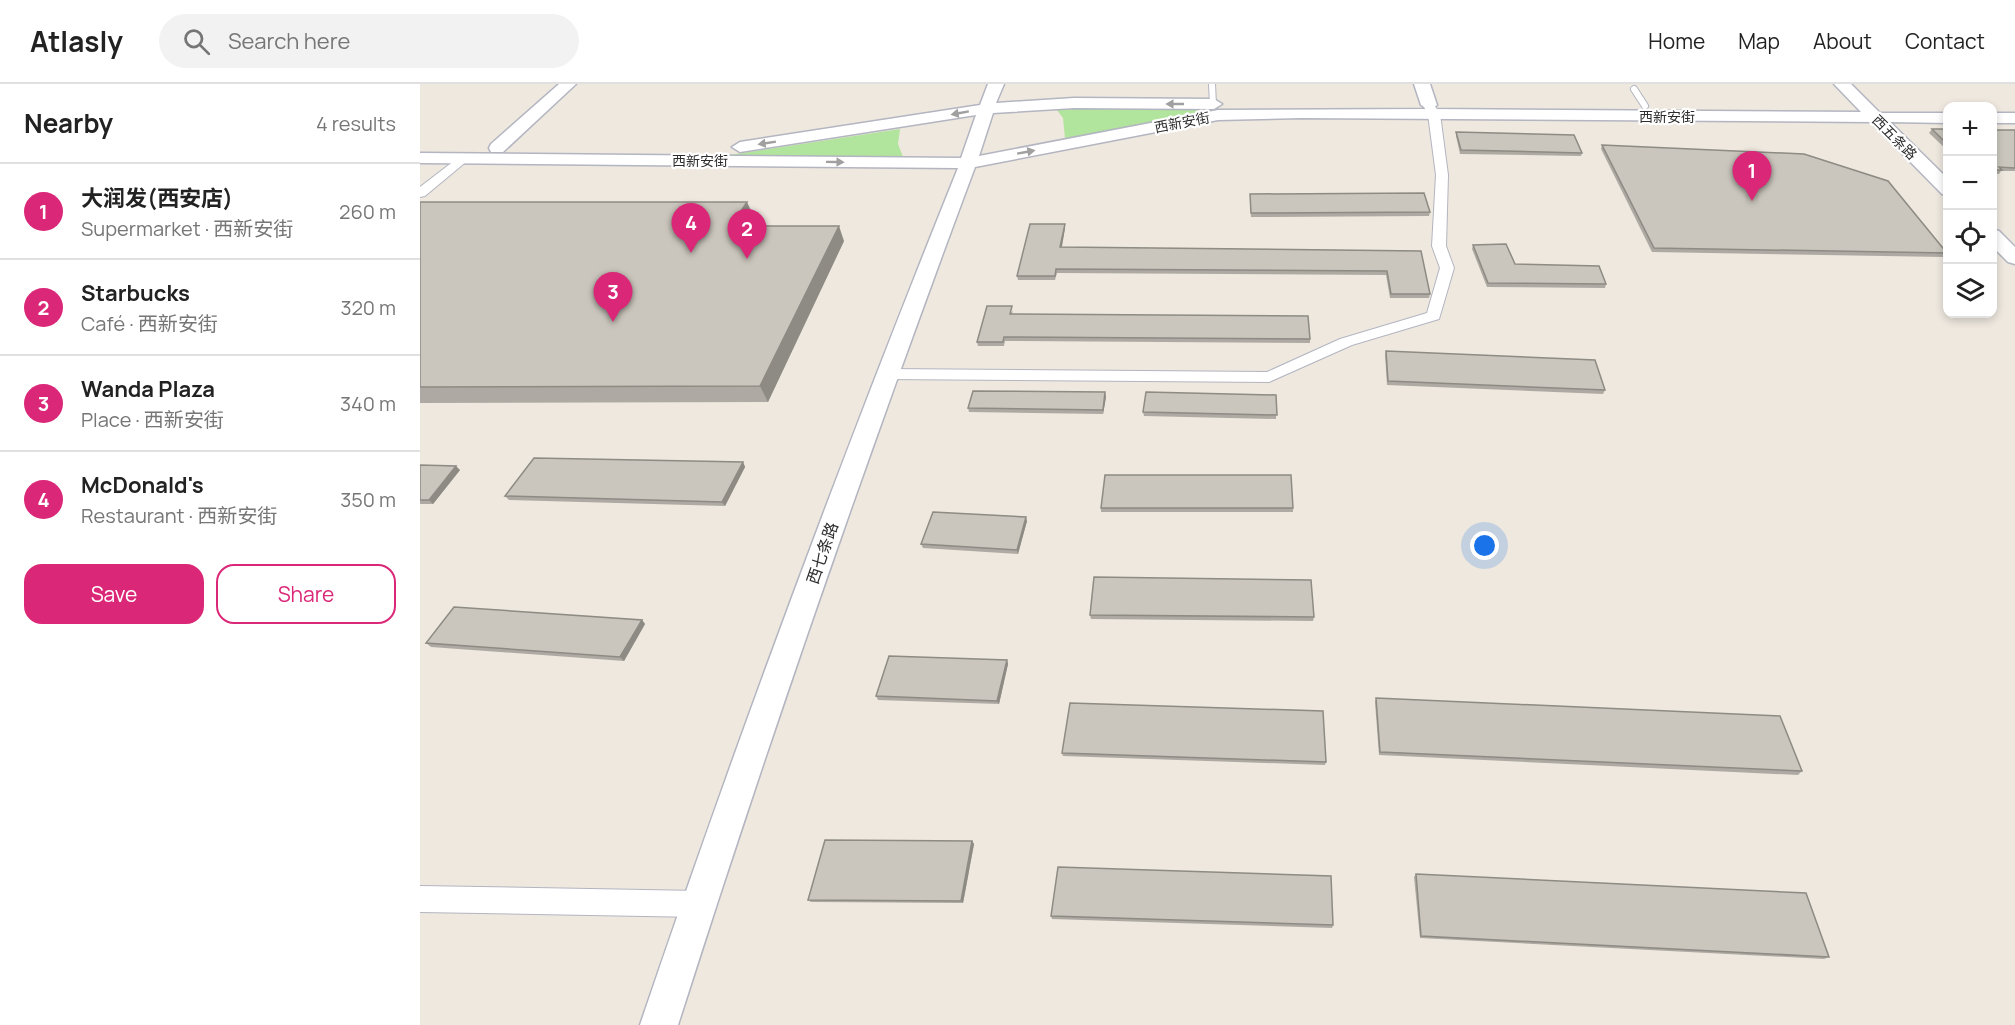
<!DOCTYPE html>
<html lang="en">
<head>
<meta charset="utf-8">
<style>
	:root { --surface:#fff; --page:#f2f2f2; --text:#222; --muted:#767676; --line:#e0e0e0; --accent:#db2777 }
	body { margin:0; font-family:Manrope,"Noto Sans SC",sans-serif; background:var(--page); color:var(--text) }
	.controls { position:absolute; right:18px; top:18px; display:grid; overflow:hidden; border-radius:12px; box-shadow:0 3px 9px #0003 }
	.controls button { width:54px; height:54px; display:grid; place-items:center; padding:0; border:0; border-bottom:2px solid var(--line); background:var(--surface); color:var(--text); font:30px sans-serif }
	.you { position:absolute; left:1065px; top:462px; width:21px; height:21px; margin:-15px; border:4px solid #fff; border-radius:50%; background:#1a73e8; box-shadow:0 0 0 9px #1a73e833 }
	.badge { display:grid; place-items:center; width:39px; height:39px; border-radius:50%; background:var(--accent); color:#fff; font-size:20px; font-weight:700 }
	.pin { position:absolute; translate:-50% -50px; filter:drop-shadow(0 2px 3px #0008) }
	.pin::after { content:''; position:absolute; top:32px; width:21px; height:18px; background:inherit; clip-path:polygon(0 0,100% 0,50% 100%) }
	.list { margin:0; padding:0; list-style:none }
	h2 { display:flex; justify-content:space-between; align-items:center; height:78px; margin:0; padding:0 24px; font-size:26px }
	h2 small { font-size:20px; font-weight:400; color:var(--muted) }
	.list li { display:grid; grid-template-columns:39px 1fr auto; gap:18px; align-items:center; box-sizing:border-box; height:96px; padding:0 24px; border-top:2px solid var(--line) }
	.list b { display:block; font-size:22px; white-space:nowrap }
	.list p { margin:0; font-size:20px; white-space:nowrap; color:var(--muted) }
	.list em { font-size:20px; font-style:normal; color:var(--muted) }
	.actions { display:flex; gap:12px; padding:18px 24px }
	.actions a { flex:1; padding:14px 0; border:2px solid var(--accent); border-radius:18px; text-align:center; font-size:21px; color:var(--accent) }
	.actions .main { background:var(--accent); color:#fff }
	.icon { flex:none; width:33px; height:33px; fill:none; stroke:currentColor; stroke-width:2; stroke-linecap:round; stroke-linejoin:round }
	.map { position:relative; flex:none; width:1595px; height:941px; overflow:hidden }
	header { display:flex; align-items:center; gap:36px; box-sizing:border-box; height:84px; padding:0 30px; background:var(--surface); border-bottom:2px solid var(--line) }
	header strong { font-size:28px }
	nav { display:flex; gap:33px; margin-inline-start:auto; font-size:21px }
	.search { width:420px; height:54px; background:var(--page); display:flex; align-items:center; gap:15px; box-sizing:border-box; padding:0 21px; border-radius:33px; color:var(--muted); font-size:22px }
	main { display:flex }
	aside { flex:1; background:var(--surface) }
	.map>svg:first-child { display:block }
	.green { fill:#b1e49c }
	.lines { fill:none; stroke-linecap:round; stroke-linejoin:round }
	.lane-casing { stroke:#b3b5c0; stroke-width:8 }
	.street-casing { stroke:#b3b5c0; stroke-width:2 }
	.secondary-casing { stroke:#b3b5c0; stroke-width:3 }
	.lane { stroke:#fff; stroke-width:6 }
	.street { fill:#fff; fill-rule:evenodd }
	.secondary { fill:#fff; fill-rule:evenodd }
	.wall { fill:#aeaaa3 }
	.shaded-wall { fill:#8d8b84 }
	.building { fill:#cac6bd; stroke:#8d8b84; stroke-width:1.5 }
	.oneway { fill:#a0a0a0 }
	.labels { text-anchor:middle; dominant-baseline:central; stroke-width:4.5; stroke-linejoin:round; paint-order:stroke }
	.far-street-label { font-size:14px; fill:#2d2d2d; stroke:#fff }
	.street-label { font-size:16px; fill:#2d2d2d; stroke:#fff }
</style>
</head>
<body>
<header>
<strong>Atlasly</strong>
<div class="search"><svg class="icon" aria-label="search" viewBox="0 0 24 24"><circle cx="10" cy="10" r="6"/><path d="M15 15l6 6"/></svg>Search here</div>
<nav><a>Home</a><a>Map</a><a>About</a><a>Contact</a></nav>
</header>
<main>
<aside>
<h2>Nearby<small>4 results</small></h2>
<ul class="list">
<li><span class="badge">1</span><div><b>大润发(西安店)</b><p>Supermarket · 西新安街</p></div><em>260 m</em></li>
<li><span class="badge">2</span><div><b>Starbucks</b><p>Café · 西新安街</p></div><em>320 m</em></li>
<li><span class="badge">3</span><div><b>Wanda Plaza</b><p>Place · 西新安街</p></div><em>340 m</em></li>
<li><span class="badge">4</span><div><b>McDonald's</b><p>Restaurant · 西新安街</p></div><em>350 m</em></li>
</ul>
<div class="actions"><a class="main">Save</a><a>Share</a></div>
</aside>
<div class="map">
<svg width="1595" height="941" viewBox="0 0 1595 941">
	<rect width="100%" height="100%" fill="#eee8df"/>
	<g class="green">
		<polygon points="668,24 824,25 645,54 643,34 637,26"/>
		<polygon points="480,45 478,60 483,73 303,72"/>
	</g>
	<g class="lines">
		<g class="lane-casing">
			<g id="lane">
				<polyline points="792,0 793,20"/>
				<polyline points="1214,5 1225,22"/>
			</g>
		</g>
		<g class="street-casing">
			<g id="street">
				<polygon points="1009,18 1013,19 1020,30 1028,91 1026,162 1034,184 1019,235 932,261 849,298 465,295 459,294 457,290 459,286 465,285 847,288 920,255 1007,229 1020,184 1012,162 1016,91 1008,30 1003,21"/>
				<polygon points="43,70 49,74 47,77 5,112 0,113 0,103"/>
				<polygon points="0,802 279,807 288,811 292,820 288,829 279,833 0,828"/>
			</g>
		</g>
		<g class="secondary-casing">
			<g id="secondary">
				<polygon points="139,0 156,0 83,68 71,68 69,64 71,60"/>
				<path d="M568,0H584L576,19L654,14L794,15L802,20L794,25L654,24L573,29L559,72L798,26L1007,25L1001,21L994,0H1010L1017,21L1011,25L1441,28L1414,0H1431L1460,29H1528V39L1470,38L1528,95V111L1522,110L1451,38L881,34L798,36L555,83C449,367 350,652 258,941H220C318,652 424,367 538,84L0,79V69L541,74L556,31L320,68L312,63L320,58L560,21Z"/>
				<rect x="1572" y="29" width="23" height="10"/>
				<polygon points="1572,145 1579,147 1595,163 1595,180 1588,178 1572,162"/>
			</g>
		</g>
		<use href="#lane" class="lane"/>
		<use href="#street" class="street"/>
		<use href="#secondary" class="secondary"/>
	</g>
	<g class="wall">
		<polygon points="1512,45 1527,45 1527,66 1509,49"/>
		<polygon points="1572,46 1595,46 1595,87 1581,87 1579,90 1572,90"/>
		<polygon points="1036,48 1162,69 1161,72 1040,70 1036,52"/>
		<polygon points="1182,61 1527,169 1524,173 1232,168 1181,65"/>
		<polygon points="830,114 1010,128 1009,132 831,133"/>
		<polygon points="0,118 334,133 328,142 424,157 348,318 0,319"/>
		<polygon points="645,140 645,144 642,163 1001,167 1010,210 1009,214 970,214 966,191 637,189 635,196 598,196 597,192"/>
		<polygon points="1053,161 1095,180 1186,200 1185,204 1067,203 1052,165"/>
		<polygon points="593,227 592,230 890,255 890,259 585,257 584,262 558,262 557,258"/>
		<polygon points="966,267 1185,306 1183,310 967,301 965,271"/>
		<polygon points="856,311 856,335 724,332 723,328"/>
		<polygon points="686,313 683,330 549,328 548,324"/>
		<polygon points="323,378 325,383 305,422 89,416 85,412"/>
		<polygon points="0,381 40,386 13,420 0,420"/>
		<rect x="681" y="424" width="192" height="4"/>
		<polygon points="607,437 598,470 503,464 501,460"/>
		<polygon points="670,531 894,533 893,537 671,535"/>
		<polygon points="222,536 225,540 204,577 11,563 6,559"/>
		<polygon points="587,576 588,580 579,620 458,616 456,612"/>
		<polygon points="956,614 1382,687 1378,691 959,671 955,618"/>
		<polygon points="642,669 906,678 905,681 643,672"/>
		<polygon points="552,757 554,760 543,819 391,818 388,816"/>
		<polygon points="996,790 1409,873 1404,875 1000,854 994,793"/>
		<polygon points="631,832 913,841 912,844 632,835"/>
	</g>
	<g class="shaded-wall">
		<polygon points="327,118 334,133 319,157 311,142"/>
		<polygon points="645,140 645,144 641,167 640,163"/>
		<polygon points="419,142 424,157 348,318 340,302"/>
		<polygon points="685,308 686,313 683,330 683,326"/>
		<polygon points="323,378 325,383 305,422 302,418"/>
		<polygon points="36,382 40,386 13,420 9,416"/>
		<polygon points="606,433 607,437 598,470 597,466"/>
		<polygon points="222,536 225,540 204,577 200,573"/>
		<polygon points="587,576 588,580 579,620 577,617"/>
		<polygon points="552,757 554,760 543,819 541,817"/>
	</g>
	<g class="building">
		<polygon points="1512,45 1527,45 1527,60"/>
		<polygon points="1572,46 1595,46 1595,84 1579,83 1582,86 1572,86"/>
		<polygon points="1036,48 1154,51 1162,69 1041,66"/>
		<polygon points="1182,61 1384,70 1468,97 1527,169 1234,164"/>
		<polygon points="1004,109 1010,128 831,129 830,110"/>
		<polygon points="0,118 327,118 311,142 419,142 340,302 0,303"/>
		<polygon points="610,140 645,140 640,163 1001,167 1010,210 971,210 967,187 636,185 635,192 597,192"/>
		<polygon points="1086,160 1095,180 1179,182 1186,200 1068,199 1053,161"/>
		<polygon points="567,222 592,222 590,230 888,232 890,255 584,253 583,258 557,258"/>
		<polygon points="966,267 1175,276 1185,306 968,297"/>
		<polygon points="553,307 685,308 683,326 548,324"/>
		<polygon points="726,308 856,311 857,331 723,328"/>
		<polygon points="114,374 323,378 302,418 85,412"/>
		<polygon points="0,381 36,382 9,416 0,416"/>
		<polygon points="685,391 871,391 873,424 681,424"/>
		<polygon points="513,428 606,433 597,466 501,460"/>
		<polygon points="674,493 891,496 894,533 670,531"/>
		<polygon points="34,523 222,536 200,573 6,559"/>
		<polygon points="469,572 587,576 577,617 456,612"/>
		<polygon points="956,614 1360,632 1382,687 960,668"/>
		<polygon points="650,619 903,627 906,678 642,669"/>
		<polygon points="405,756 552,757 541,817 388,816"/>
		<polygon points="638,783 911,792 913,841 631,832"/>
		<polygon points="996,790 1386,809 1409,873 1001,852"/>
	</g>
	<defs><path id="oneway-solid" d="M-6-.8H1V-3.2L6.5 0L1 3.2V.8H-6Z" transform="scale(1.5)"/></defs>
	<g class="oneway">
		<use href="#oneway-solid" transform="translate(755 20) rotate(-180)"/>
		<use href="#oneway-solid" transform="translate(540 29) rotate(170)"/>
		<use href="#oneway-solid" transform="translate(347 59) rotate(171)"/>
		<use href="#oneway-solid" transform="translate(606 68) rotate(-10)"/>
		<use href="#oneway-solid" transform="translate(415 78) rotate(1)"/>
	</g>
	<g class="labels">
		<g class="far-street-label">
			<text x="1247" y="32">西新安街</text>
			<text transform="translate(762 38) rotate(-11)">西新安街</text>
			<text transform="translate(1475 53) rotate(45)">西五条路</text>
			<text x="280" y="76">西新安街</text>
		</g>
		<g class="street-label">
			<text transform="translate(402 469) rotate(-71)">西七条路</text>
		</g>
	</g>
</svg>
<div class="controls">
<button>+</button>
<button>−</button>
<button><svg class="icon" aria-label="locate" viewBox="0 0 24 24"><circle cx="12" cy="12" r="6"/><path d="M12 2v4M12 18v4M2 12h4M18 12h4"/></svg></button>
<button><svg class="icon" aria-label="layers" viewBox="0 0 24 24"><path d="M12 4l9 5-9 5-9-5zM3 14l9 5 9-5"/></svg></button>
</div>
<div class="you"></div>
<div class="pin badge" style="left:1332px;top:117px">1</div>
<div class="pin badge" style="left:327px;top:175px">2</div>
<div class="pin badge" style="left:193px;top:238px">3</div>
<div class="pin badge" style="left:271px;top:169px">4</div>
</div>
</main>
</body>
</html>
